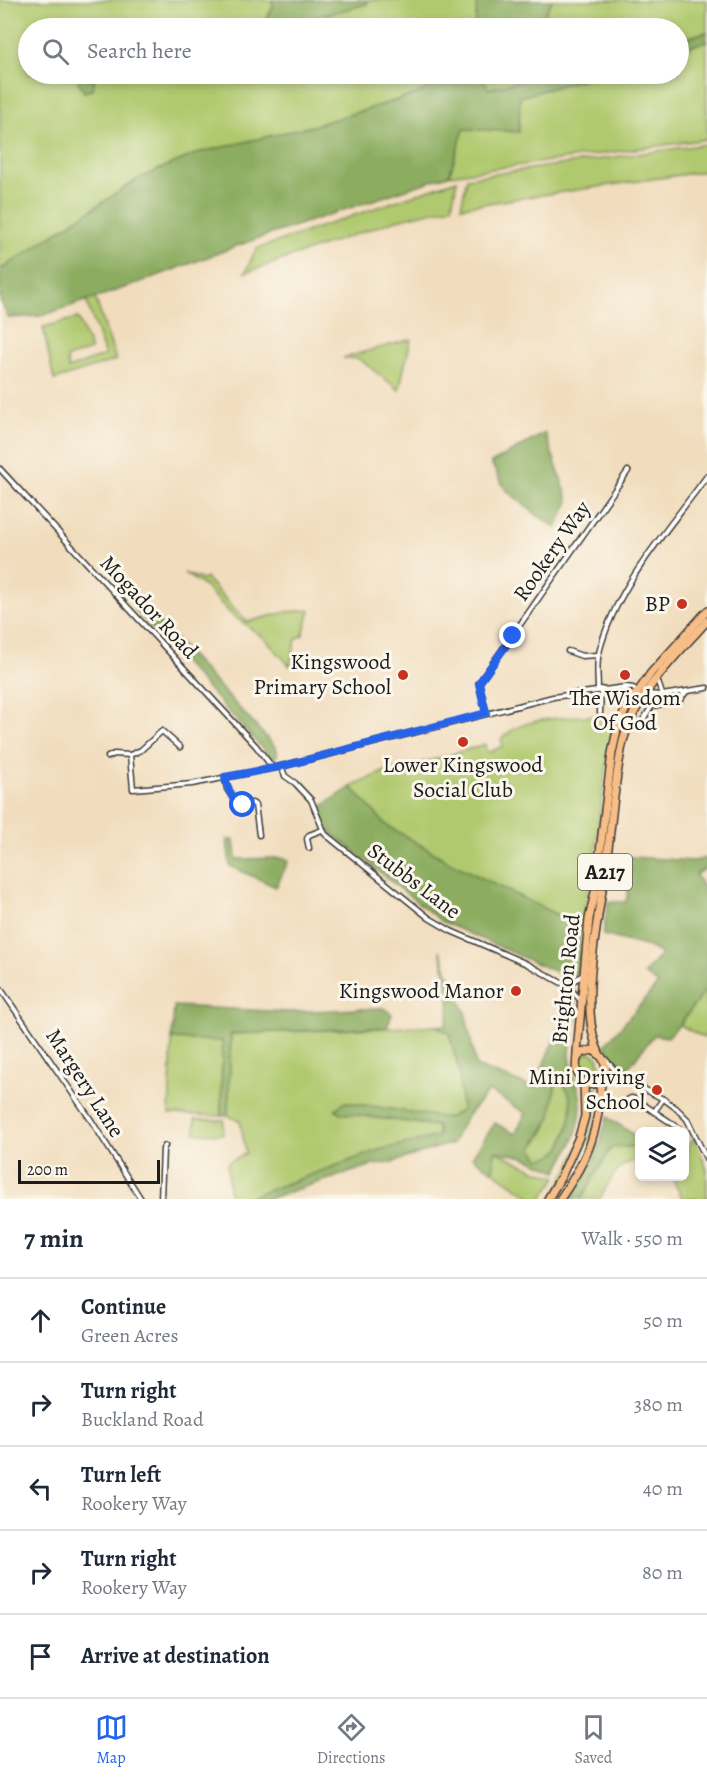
<!DOCTYPE html>
<html lang="en">
<head>
<meta charset="utf-8">
<style>
	:root { --surface:#fff; --page:#f6f6f7; --text:#1f2937; --muted:#747a83; --line:#e0e1e3; --accent:#2563eb }
	body { margin:0; font-family:Alegreya,serif; background:var(--page); color:var(--text) }
	.controls { position:absolute; right:18px; bottom:18px; display:grid; overflow:hidden; border-radius:9px; box-shadow:0 3px 9px #0003 }
	.controls button { width:54px; height:54px; display:grid; place-items:center; padding:0; border:0; border-bottom:2px solid var(--line); background:var(--surface); color:var(--text); font:30px sans-serif }
	.scale { position:absolute; left:18px; bottom:15px; width:142px; box-sizing:border-box; padding-left:6px; border:3px solid #1c1c1c; border-top:0; font-size:16px; line-height:21px; white-space:nowrap; color:#1c1c1c; -webkit-text-stroke:4px #fbf7ec; paint-order:stroke }
	.stop { position:absolute; width:18px; height:18px; margin:-14px; border:4px solid #2563eb; border-radius:50%; background:#fff }
	.stop.end { background:#2563eb; border-color:#fff; box-shadow:0 2px 6px #0008 }
	.list { margin:0; padding:0; list-style:none }
	h2 { display:flex; justify-content:space-between; align-items:center; height:78px; margin:0; padding:0 24px; font-size:26px }
	h2 small { font-size:20px; font-weight:400; color:var(--muted) }
	.list li { display:grid; grid-template-columns:39px 1fr auto; gap:18px; align-items:center; box-sizing:border-box; height:84px; padding:0 24px; border-top:2px solid var(--line) }
	.list b { display:block; font-size:22px; white-space:nowrap }
	.list p { margin:0; font-size:20px; white-space:nowrap; color:var(--muted) }
	.list em { font-size:20px; font-style:normal; color:var(--muted) }
	.icon { flex:none; width:33px; height:33px; fill:none; stroke:currentColor; stroke-width:2; stroke-linecap:round; stroke-linejoin:round }
	.map { position:relative; flex:none; width:707px; height:1199px; overflow:hidden }
	.search { position:absolute; background:var(--surface); box-shadow:0 3px 9px #0003; left:18px; right:18px; top:18px; height:66px; display:flex; align-items:center; gap:15px; box-sizing:border-box; padding:0 21px; border-radius:33px; color:var(--muted); font-size:22px }
	.sheet { height:498px; background:var(--surface) }
	nav { display:flex; justify-content:space-around; align-items:center; box-sizing:border-box; height:84px; border-top:2px solid var(--line); background:var(--surface); font-size:16px; color:var(--muted) }
	nav a { display:grid; justify-items:center; gap:3px }
	nav .on { color:var(--accent) }
	.map>svg:first-child { display:block }
	.green { fill:#b0c96e; stroke:#667245; stroke-width:1.5 }
	.forest { fill:#8cad61; stroke:#54643e; stroke-width:1.5; fill-rule:evenodd }
	.lines { fill:none; stroke-linecap:round; stroke-linejoin:round }
	.minor-casing { stroke:#3c3934; stroke-width:7 }
	.trunk-casing { stroke:#3c3934; stroke-width:10 }
	.minor { stroke:#fff; stroke-width:4 }
	.trunk { stroke:#f7be88; stroke-width:7 }
	.route { stroke:#2563eb; stroke-width:8 }
	.poi-dot { fill:#c8321e; stroke:#fbf7ec; stroke-width:2 }
	.labels { text-anchor:middle; dominant-baseline:central; stroke-width:6; stroke-linejoin:round; paint-order:stroke }
	.shield { fill:#fbf7ec; stroke:#5f5e5a; stroke-width:1.5 }
	.shield-label { font-size:21px; font-weight:bold; fill:#1c1c1c }
	.street-label { font-size:22px; fill:#1c1c1c; stroke:#fbf7ec }
	.poi-label { font-size:22px; fill:#1c1c1c; stroke:#fbf7ec; text-anchor:end }
</style>
</head>
<body>
<div class="map">
<svg width="707" height="1199" viewBox="0 0 707 1199">
	<rect width="100%" height="100%" fill="#fbf7ec"/>
	<filter id="ink" filterUnits="userSpaceOnUse"><feTurbulence type="fractalNoise" baseFrequency=".0167" numOctaves="2"/><feDisplacementMap in="SourceGraphic" scale="12" xChannelSelector="R" yChannelSelector="G"/><feConvolveMatrix kernelMatrix="1 2 1 2 8 2 1 2 1" color-interpolation-filters="sRGB"/></filter>
	<filter id="wash" filterUnits="userSpaceOnUse"><feTurbulence type="fractalNoise" baseFrequency=".008" numOctaves="4" result="noise"/><feDisplacementMap in="SourceGraphic" scale="24" xChannelSelector="R" yChannelSelector="G"/><feGaussianBlur stdDeviation="1.35" result="paint"/><feColorMatrix in="noise" values="0 0 0 0 0 0 0 0 0 0 0 0 0 0 0 0 0 1.4 0 .05"/><feComposite in="paint" operator="in"/></filter>
	<g filter="url(#wash)">
		<rect width="100%" height="100%" fill="#f1ddbd"/>
		<g class="green">
			<polygon points="0,0 272,0 273,7 261,28 28,28 28,74 75,74 84,92 91,90 94,85 94,74 451,74 417,94 312,126 198,153 0,270"/>
			<polygon points="368,0 477,0 476,28 272,28 367,4"/>
			<polygon points="552,0 707,0 707,32 679,40 678,28 530,28 543,18"/>
			<polygon points="707,41 707,139 449,175 464,129 520,97 599,74 678,74 679,50"/>
			<polygon points="482,74 548,74 487,89"/>
			<polygon points="707,144 707,171 461,207 467,178"/>
			<polygon points="457,180 452,207 396,220 245,273 256,249"/>
			<polygon points="95,297 116,360 54,380 43,327 78,318 91,350 67,358 68,369 105,355 86,300"/>
			<polygon points="411,339 399,390 359,359 343,358"/>
			<polygon points="184,573 203,580 206,578 247,622 286,612 310,610 303,635 296,639 290,666 264,638 232,615 204,586"/>
			<path d="M581,716H594L616,721C598,788 600,860 580,926L451,863L386,825L351,787L383,772L436,759L485,744L486,751L490,752L503,746L501,739C521,718 554,719 581,716Z"/>
			<polygon points="704,991 707,993 707,1033 704,1038 680,1025"/>
			<polygon points="436,1026 449,1033 459,1070 462,1110 448,1118 345,1102 341,1113 437,1126 438,1137 379,1150 244,1199 230,1199 227,1163 246,1153 240,1121 228,1116 231,1034"/>
			<polygon points="172,1039 222,1040 221,1116 169,1114"/>
			<polygon points="590,1052 598,1057 601,1069 594,1082 585,1081 579,1067 583,1055"/>
			<path d="M556,1077C577,1092 573,1116 565,1137C563,1142 561,1150 556,1153C551,1157 545,1158 539,1160L532,1148C552,1127 553,1105 556,1077Z"/>
			<path d="M597,1087C596,1132 583,1162 557,1199H551C571,1166 593,1127 587,1088Z"/>
			<polygon points="195,1119 224,1120 223,1134 195,1133"/>
			<polygon points="694,1137 707,1169 707,1199 683,1199 673,1180 667,1177 684,1176 685,1154"/>
			<path d="M639,1146V1160C617,1162 609,1182 600,1199H581L611,1148Z"/>
			<polygon points="495,1151 537,1171 557,1177 541,1199 534,1199 493,1171"/>
		</g>
		<g class="forest">
			<polygon points="272,0 368,0 367,4 272,28 261,28 273,7"/>
			<polygon points="477,0 552,0 543,18 530,28 475,28"/>
			<polygon points="707,32 707,41 679,50 679,40"/>
			<polygon points="75,74 94,74 94,85 91,90 84,92"/>
			<polygon points="451,74 482,74 488,89 548,74 599,74 520,97 519,132 464,129 449,175 253,240 130,286 41,316 8,318 0,300 0,270 138,179 162,168 198,153 312,126 417,94"/>
			<polygon points="545,433 569,502 556,527 538,516 505,489 491,463"/>
			<polygon points="140,601 277,749 277,756 271,758 135,610"/>
			<polygon points="351,787 386,825 451,863 580,926 580,971 569,978 441,921 325,828 318,809"/>
			<polygon points="227,840 234,840 236,859 280,858 289,860 276,887 230,866"/>
			<polygon points="617,856 694,861 707,858 707,868 696,874 707,895 707,993 704,992 679,1025 668,1037 654,1035 624,1073 605,1045 658,984 644,974 661,954 649,947 603,935 608,902 626,902 632,867"/>
			<path d="M440,950L454,988L465,1011L476,1066L534,1088L572,995C581,1015 570,1035 570,1055C571,1070 578,1083 580,1096C585,1122 570,1150 557,1171L524,1157L495,1151L493,1171L472,1157L495,1123L515,1134L526,1113L489,1091L467,1116L451,1145H446L390,1163L373,1165L267,1199H244L379,1150L438,1136L437,1126L341,1113L335,1109L345,1102L448,1118L462,1110L459,1070L449,1033L436,1026L446,1025C454,999 446,975 440,950ZM556,1078C577,1092 573,1116 565,1137C563,1142 561,1150 556,1153C551,1157 545,1158 539,1159L532,1148L551,1117Z"/>
			<polygon points="174,1006 287,1012 383,1008 392,1014 387,1027 231,1034 228,1116 221,1116 222,1041 172,1039"/>
			<polygon points="607,1117 639,1138 639,1146 611,1148 581,1199 568,1199 598,1150"/>
		</g>
	</g>
	<g filter="url(#ink)">
		<g class="lines">
			<g class="minor-casing">
				<g id="minor">
					<polyline points="0,469 256,746 273,768"/>
					<polyline points="568,651 582,656 598,655"/>
					<polyline points="657,679 662,694"/>
					<polyline points="622,689 631,695 636,693"/>
					<path d="M598,690C598,678 596,664 599,653C615,587 668,530 707,476"/>
					<polyline points="646,694 662,695 707,688"/>
					<polyline points="486,713 479,683 628,471"/>
					<polyline points="600,713 601,689"/>
					<polyline points="641,723 652,706 679,701 686,692"/>
					<polyline points="180,747 162,731 141,750 130,755 133,789 192,784 279,767 553,697 626,687 633,688 639,693"/>
					<polyline points="108,757 114,754 130,755"/>
					<polyline points="281,766 285,776 295,783 311,800 325,834 429,918 451,931 527,964 569,987 581,1001"/>
					<polyline points="225,777 227,789 237,804 243,805 252,803 255,805 259,835"/>
					<polyline points="309,848 307,839 309,835 322,830"/>
					<polyline points="563,983 570,983 583,975"/>
					<polyline points="0,988 91,1120 141,1199"/>
					<polyline points="605,1059 621,1077 665,1100 676,1108 687,1119 707,1160"/>
					<polyline points="619,1105 631,1098 635,1099 679,1128 681,1132"/>
					<polyline points="654,1112 663,1099"/>
					<polyline points="161,1199 163,1149 165,1146"/>
				</g>
			</g>
			<g class="trunk-casing">
				<g id="trunk">
					<path d="M599,1053C577,1007 600,914 606,863C612,822 614,781 623,741C636,693 675,657 707,621"/>
					<path d="M577,1059L581,1053L592,1050C614,1059 608,1089 584,1084"/>
					<polyline points="548,1199 562,1175 579,1137 585,1116 584,1084 576,1070 577,1052 589,919 595,892 612,753 618,726 626,709 651,673 707,611"/>
					<path d="M560,1199C589,1157 599,1131 601,1081"/>
				</g>
			</g>
			<use href="#minor" class="minor"/>
			<use href="#trunk" class="trunk"/>
		</g>
	</g>
	<g class="lines" filter="url(#ink)">
		<path class="route" d="M243,805L237,804C231,795 227,788 225,777L279,767L486,713L479,683L513,636"/>
	</g>
	<g class="poi-dot">
		<circle cx="682" cy="604" r="6"/>
		<circle cx="403" cy="675" r="6"/>
		<circle cx="625" cy="675" r="6"/>
		<circle cx="463" cy="742" r="6"/>
		<circle cx="516" cy="991" r="6"/>
		<circle cx="657" cy="1090" r="6"/>
	</g>
	<g class="labels">
		<rect class="shield" x="578" y="854" width="54" height="36" rx="4.5"/>
		<g class="shield-label">
			<text x="605" y="872">A217</text>
		</g>
		<g class="street-label">
			<text transform="translate(552 551) rotate(-55)">Rookery Way</text>
			<text transform="translate(149 607) rotate(47)">Mogador Road</text>
			<text transform="translate(414 881) rotate(37)">Stubbs Lane</text>
			<text transform="translate(566 979) rotate(-84)">Brighton Road</text>
			<text transform="translate(85 1083) rotate(57)">Margery Lane</text>
		</g>
		<g class="poi-label">
			<text x="670" y="604">BP</text>
			<text x="391" y="662">Kingswood<tspan x="391" dy="25">Primary School</tspan></text>
			<text x="625" y="698" text-anchor="middle">The Wisdom<tspan x="625" dy="25">Of God</tspan></text>
			<text x="463" y="765" text-anchor="middle">Lower Kingswood<tspan x="463" dy="25">Social Club</tspan></text>
			<text x="504" y="991">Kingswood Manor</text>
			<text x="645" y="1077">Mini Driving<tspan x="645" dy="25">School</tspan></text>
		</g>
	</g>
</svg>
<div class="controls">
<button><svg class="icon" aria-label="layers" viewBox="0 0 24 24"><path d="M12 4l9 5-9 5-9-5zM3 14l9 5 9-5"/></svg></button>
</div>
<div class="scale">200 m</div>
<div class="stop" style="left:243px;top:805px"></div>
<div class="stop end" style="left:513px;top:636px"></div>
<div class="search"><svg class="icon" aria-label="search" viewBox="0 0 24 24"><circle cx="10" cy="10" r="6"/><path d="M15 15l6 6"/></svg>Search here</div>
</div>
<section class="sheet">
<h2>7 min<small>Walk · 550 m</small></h2>
<ul class="list">
<li><svg class="icon" aria-label="ahead" viewBox="0 0 24 24"><path d="M12 20V5M6 11l6-6 6 6"/></svg><div><b>Continue</b><p>Green Acres</p></div><em>50 m</em></li>
<li><svg class="icon" aria-label="right" viewBox="0 0 24 24"><path d="M7 20v-9h11M14 6l5 5-5 5"/></svg><div><b>Turn right</b><p>Buckland Road</p></div><em>380 m</em></li>
<li><svg class="icon" aria-label="left" viewBox="0 0 24 24"><path d="M17 20v-9H6M10 6l-5 5 5 5"/></svg><div><b>Turn left</b><p>Rookery Way</p></div><em>40 m</em></li>
<li><svg class="icon" aria-label="right" viewBox="0 0 24 24"><path d="M7 20v-9h11M14 6l5 5-5 5"/></svg><div><b>Turn right</b><p>Rookery Way</p></div><em>80 m</em></li>
<li><svg class="icon" aria-label="arrive" viewBox="0 0 24 24"><path d="M6 21V4h12l-3 4 3 4H6"/></svg><div><b>Arrive at destination</b></div></li>
</ul>
</section>
<nav>
<a class="on"><svg class="icon" aria-label="map" viewBox="0 0 24 24"><path d="M3 6l6-2 6 2 6-2v14l-6 2-6-2-6 2zM9 4v14M15 6v14"/></svg>Map</a>
<a><svg class="icon" aria-label="directions" viewBox="0 0 24 24"><path d="M12 3l9 9-9 9-9-9zM9 14v-3h6M13 9l2 2-2 2"/></svg>Directions</a>
<a><svg class="icon" aria-label="saved" viewBox="0 0 24 24"><path d="M7 4h10v16l-5-4-5 4z"/></svg>Saved</a>
</nav>
</body>
</html>
